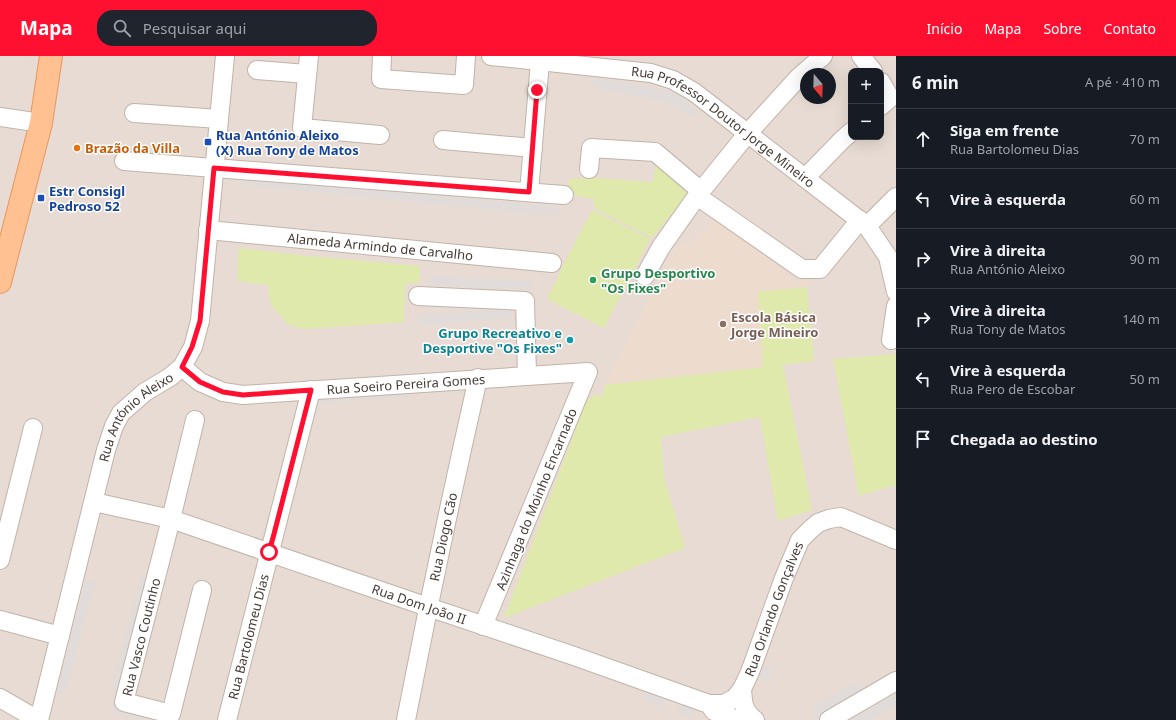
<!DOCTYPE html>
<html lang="pt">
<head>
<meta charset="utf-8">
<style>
	:root { --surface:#171b24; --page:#20242c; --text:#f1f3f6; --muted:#9ea1a6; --line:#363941; --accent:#ff1031 }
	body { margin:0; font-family:"Noto Sans",sans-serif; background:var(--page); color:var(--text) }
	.controls { position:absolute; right:12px; top:12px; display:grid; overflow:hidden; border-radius:8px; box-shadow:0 4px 16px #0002 }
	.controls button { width:36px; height:36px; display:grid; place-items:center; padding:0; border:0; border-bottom:1px solid var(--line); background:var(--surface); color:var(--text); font:20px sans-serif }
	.compass { position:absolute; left:800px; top:12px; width:36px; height:36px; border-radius:50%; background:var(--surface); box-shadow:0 4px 16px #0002; rotate:161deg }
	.stop { position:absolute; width:12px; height:12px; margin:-9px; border:3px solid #ff1031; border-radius:50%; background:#fff }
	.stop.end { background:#ff1031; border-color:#fff; box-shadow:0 1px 4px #0008 }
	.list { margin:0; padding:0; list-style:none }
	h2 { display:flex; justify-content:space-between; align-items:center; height:52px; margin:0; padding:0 16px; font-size:17px }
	h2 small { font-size:13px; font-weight:400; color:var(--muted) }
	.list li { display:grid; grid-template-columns:26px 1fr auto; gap:12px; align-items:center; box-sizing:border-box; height:60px; padding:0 16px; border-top:1px solid var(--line) }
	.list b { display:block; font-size:15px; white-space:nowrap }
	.list p { margin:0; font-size:13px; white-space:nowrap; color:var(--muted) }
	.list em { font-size:13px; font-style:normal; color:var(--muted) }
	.icon { flex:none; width:22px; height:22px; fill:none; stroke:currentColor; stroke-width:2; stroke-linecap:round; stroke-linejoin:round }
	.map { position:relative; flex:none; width:896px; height:664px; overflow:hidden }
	header { display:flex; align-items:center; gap:24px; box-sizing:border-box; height:56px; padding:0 20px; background:var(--accent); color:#fff }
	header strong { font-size:19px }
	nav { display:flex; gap:22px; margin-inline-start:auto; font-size:14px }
	.search { width:280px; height:36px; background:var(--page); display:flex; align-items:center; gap:10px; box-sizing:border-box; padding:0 14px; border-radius:16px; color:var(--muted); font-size:15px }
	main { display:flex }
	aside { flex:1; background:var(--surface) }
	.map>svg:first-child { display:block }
	.residential { fill:#e7dbd3; fill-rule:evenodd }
	.education { fill:#eddbce }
	.green { fill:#dfe9ac }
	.parking { fill:#e1dcda }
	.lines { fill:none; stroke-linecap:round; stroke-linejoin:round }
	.minor-casing { stroke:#c2b3aa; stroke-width:20 }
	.major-casing { stroke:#e7975f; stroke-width:24 }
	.minor { stroke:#fff; stroke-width:18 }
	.major { stroke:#ffc092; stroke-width:22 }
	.route { stroke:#ff1031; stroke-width:5 }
	.transit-dot { fill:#1a4fb4; stroke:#fff; stroke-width:1.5 }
	.food-dot { fill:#e8710a; stroke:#fff; stroke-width:1.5 }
	.leisure-dot { fill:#2e9e5b; stroke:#fff; stroke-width:1.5 }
	.education-dot { fill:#8d6e63; stroke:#fff; stroke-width:1.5 }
	.culture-dot { fill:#0f9aa8; stroke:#fff; stroke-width:1.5 }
	.labels { text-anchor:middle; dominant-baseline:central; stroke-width:3; stroke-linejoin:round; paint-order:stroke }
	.street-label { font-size:13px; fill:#463a34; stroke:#fff }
	.transit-label { font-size:13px; font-weight:bold; fill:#164399; stroke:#fff; text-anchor:start }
	.food-label { font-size:13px; font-weight:bold; fill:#c56008; stroke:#fff; text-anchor:start }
	.leisure-label { font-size:13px; font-weight:bold; fill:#27864d; stroke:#fff; text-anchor:start }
	.education-label { font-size:13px; font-weight:bold; fill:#785e54; stroke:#fff; text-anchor:start }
	.culture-label { font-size:13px; font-weight:bold; fill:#0d838f; stroke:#fff; text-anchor:end }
</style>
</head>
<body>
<header>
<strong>Mapa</strong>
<div class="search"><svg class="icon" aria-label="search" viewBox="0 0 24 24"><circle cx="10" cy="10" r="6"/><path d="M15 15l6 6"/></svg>Pesquisar aqui</div>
<nav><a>Início</a><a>Mapa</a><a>Sobre</a><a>Contato</a></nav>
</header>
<main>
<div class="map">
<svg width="896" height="664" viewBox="0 0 896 664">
	<rect width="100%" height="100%" fill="#f3ebe5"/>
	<path class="residential" d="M0,0H896V664H0ZM851,15H881V81H851ZM806,18H830V42H806Z"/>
	<polygon class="education" points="714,162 797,226 808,222 807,231 814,305 605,329 675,192 697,184"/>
	<g class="green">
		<polygon points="657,103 692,132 652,182 594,152 594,143 568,138 569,123 596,122 653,126"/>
		<polygon points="592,154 650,183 604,272 547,243 566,204"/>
		<polygon points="239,192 308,200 420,210 420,226 405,228 404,266 305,273 289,269 273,252 268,238 269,229 237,225"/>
		<polygon points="807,231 814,305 783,309 812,454 778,465 760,361 661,381 664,421 685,492 504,562 580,362 587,342 592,343 594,338 602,341 605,329 763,311 758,236"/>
		<polygon points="896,298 896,429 859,440 833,303"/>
	</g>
	<g class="parking">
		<polygon points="592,21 671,35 697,54 695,60 666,45 595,32"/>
		<polygon points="241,120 559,151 558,160 240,129"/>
		<polygon points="430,220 533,225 533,234 430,229"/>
		<polygon points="512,253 513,262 419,269 418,259"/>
		<polygon points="409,334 411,340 310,349 309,342"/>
		<polygon points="152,520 121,636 111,633 141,521"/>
		<polygon points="95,524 66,636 56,640 85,525"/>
		<polygon points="762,610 774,612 767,627 757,622"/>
		<polygon points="853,628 869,632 817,662 812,652"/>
		<polygon points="646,632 666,640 662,651 642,643"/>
		<polygon points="896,637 896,649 870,664 848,664"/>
		<polygon points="681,646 696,652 692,662 677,656"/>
		<polygon points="112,647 140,653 145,664 110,656"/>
	</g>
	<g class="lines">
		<g class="minor-casing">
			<g id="minor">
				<polyline points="309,0 302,72 380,79"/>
				<polyline points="382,0 381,23 464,29 466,0"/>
				<path id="s1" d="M491,0L651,17L673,24L694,36L867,170L888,201L896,236"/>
				<polyline points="861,0 873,15"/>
				<polyline points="257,14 307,18"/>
				<polyline points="881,26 890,42 881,50"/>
				<polyline points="134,57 219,63"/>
				<polyline points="0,61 41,67"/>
				<polyline points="443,84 533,92"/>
				<polyline points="124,105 564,139"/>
				<polyline points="589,113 591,92 655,96 701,135"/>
				<polyline points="805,122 842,84 851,76"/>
				<polyline points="529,136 540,6"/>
				<polyline points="697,140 802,213 820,213 860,164"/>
				<polyline points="867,170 896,141"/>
				<path id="s2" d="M208,174L552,207"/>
				<polyline points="645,220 661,191 697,140 747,78 798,22 823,0"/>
				<polyline points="418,240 525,245 527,319"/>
				<polyline points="891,284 896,250"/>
				<path id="s3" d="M182,311L200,326L223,336L243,339L588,316L483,570"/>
				<polyline points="195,364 171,463 124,646 171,658 202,534"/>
				<path id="s4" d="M94,446L171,463L428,551L574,600L706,647L709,648L714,655L737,664"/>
				<polyline points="0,504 33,372"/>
				<polyline points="0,564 60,580"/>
				<path d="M742,633C743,647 743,655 755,664"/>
				<polyline points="0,642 38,664"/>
				<path id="s5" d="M709,648H724L735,642L742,633L750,616L784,522L800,484L810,474L818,467L829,463L841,461L896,484"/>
				<path id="s6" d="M39,664L106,394L114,370L121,357L145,336L170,321L182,311L193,291L200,265L225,0"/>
				<path id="s7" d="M227,664L311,334"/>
				<path id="s8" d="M406,664C428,550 452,436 478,322"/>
				<polyline points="829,664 896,625"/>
			</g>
		</g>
		<g class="major-casing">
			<polyline id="major" points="0,226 41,67 51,0"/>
		</g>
		<use href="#minor" class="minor"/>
		<use href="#major" class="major"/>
	</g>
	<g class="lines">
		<polyline class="route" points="269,496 274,478 311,334 243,339 223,336 200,326 182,311 192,291 200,265 214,112 529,136 537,34"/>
	</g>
	<g class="transit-dot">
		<rect x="204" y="82" width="8" height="8" rx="2"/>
		<rect x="37" y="138" width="8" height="8" rx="2"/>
	</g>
	<circle class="food-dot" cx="77" cy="92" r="4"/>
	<circle class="leisure-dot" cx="593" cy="224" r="4"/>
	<circle class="education-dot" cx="723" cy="268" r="4"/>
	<circle class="culture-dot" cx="570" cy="284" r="4"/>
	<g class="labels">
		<g class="street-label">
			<text stroke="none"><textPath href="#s1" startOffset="250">Rua Professor Doutor Jorge Mineiro</textPath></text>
			<text stroke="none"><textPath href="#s2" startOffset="173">Alameda Armindo de Carvalho</textPath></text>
			<text stroke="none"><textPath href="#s3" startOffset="232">Rua Soeiro Pereira Gomes</textPath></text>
			<text stroke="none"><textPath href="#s6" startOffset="324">Rua António Aleixo</textPath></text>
			<text transform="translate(536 443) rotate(-68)">Azinhaga do Moinho Encarnado</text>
			<text stroke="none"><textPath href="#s8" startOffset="187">Rua Diogo Cão</textPath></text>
			<text stroke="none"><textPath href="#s4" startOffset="341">Rua Dom João II</textPath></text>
			<text stroke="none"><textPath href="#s5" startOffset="125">Rua Orlando Gonçalves</textPath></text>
			<text stroke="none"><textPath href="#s7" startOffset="86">Rua Bartolomeu Dias</textPath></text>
			<text transform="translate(141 581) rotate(-76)">Rua Vasco Coutinho</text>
		</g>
		<g class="transit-label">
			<text x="216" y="79">Rua António Aleixo<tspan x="216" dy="15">(X) Rua Tony de Matos</tspan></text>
			<text x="49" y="135">Estr Consigl<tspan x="49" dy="15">Pedroso 52</tspan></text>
		</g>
		<g class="food-label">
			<text x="85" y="92">Brazão da Villa</text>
		</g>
		<g class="leisure-label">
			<text x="601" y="217">Grupo Desportivo<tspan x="601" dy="15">"Os Fixes"</tspan></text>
		</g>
		<g class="education-label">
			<text x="731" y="261">Escola Básica<tspan x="731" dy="15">Jorge Mineiro</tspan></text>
		</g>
		<g class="culture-label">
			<text x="562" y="277">Grupo Recreativo e<tspan x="562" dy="15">Desportive "Os Fixes"</tspan></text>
		</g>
	</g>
</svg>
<div class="controls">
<button>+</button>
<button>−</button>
</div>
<svg class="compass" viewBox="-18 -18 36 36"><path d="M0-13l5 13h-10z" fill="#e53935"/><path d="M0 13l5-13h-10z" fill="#9ea1a6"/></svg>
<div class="stop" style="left:269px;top:496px"></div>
<div class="stop end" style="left:537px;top:34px"></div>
</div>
<aside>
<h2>6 min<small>A pé · 410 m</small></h2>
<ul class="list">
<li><svg class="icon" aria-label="ahead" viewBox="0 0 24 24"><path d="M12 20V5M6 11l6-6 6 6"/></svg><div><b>Siga em frente</b><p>Rua Bartolomeu Dias</p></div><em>70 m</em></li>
<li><svg class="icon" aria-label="left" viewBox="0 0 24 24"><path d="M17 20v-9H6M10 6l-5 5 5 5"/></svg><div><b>Vire à esquerda</b></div><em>60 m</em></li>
<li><svg class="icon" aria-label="right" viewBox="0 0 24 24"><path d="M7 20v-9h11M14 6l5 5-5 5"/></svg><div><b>Vire à direita</b><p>Rua António Aleixo</p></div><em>90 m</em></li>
<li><svg class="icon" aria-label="right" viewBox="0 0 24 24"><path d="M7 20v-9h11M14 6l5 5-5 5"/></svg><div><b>Vire à direita</b><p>Rua Tony de Matos</p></div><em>140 m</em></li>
<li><svg class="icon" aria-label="left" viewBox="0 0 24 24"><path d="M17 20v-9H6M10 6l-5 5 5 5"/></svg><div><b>Vire à esquerda</b><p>Rua Pero de Escobar</p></div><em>50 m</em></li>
<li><svg class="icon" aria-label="arrive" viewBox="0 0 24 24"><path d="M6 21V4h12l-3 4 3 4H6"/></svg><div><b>Chegada ao destino</b></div></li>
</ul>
</aside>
</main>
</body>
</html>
